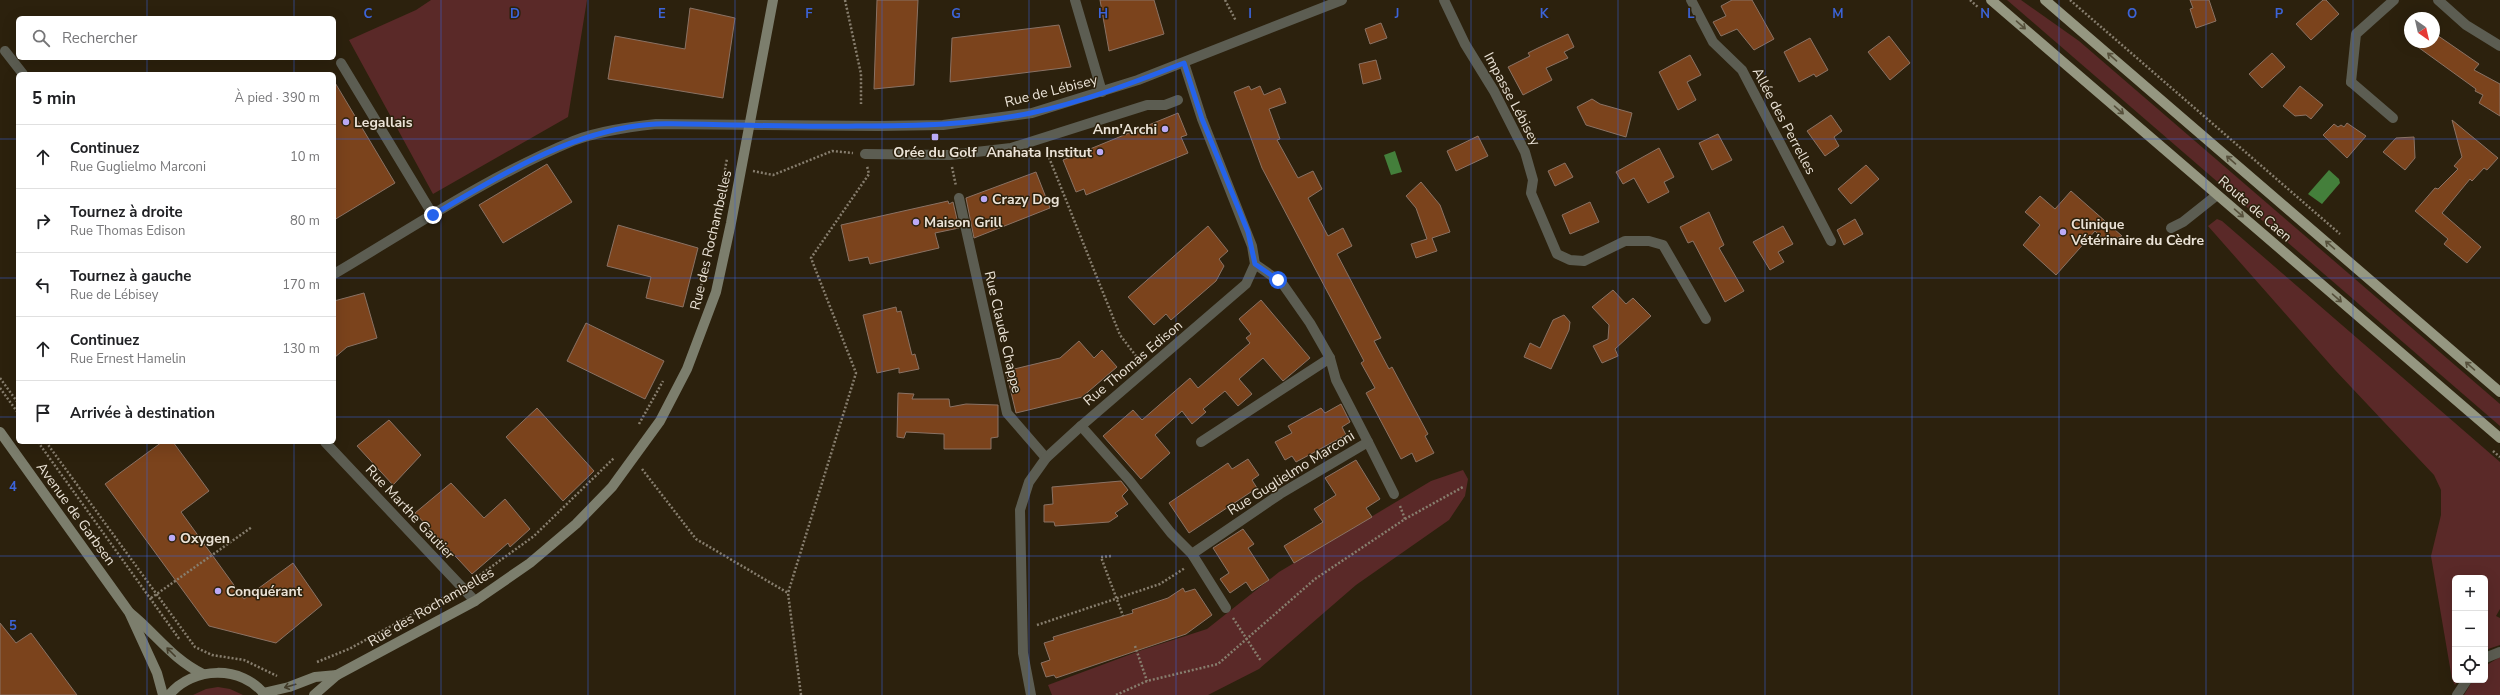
<!DOCTYPE html>
<html lang="fr">
<head>
<meta charset="utf-8">
<style>
	:root { --surface:#fff; --page:#f6f6f6; --text:#202124; --muted:#757577; --line:#e0e0e0 }
	body { margin:0; font-family:"Nunito Sans",sans-serif; background:var(--page); color:var(--text) }
	.controls { position:absolute; right:12px; bottom:12px; display:grid; overflow:hidden; border-radius:6px; box-shadow:0 4px 16px #0002 }
	.controls button { width:36px; height:36px; display:grid; place-items:center; padding:0; border:0; border-bottom:1px solid var(--line); background:var(--surface); color:var(--text); font:20px sans-serif }
	.compass { position:absolute; left:2404px; top:12px; width:36px; height:36px; border-radius:50%; background:var(--surface); box-shadow:0 4px 16px #0002; rotate:146deg }
	.stop { position:absolute; width:12px; height:12px; margin:-9px; border:3px solid #2563eb; border-radius:50%; background:#fff }
	.stop.end { background:#2563eb; border-color:#fff; box-shadow:0 1px 4px #0008 }
	.list { margin:0; padding:0; list-style:none }
	h2 { display:flex; justify-content:space-between; align-items:center; height:52px; margin:0; padding:0 16px; font-size:17px }
	h2 small { font-size:13px; font-weight:400; color:var(--muted) }
	.list li { display:grid; grid-template-columns:26px 1fr auto; gap:12px; align-items:center; box-sizing:border-box; height:64px; padding:0 16px; border-top:1px solid var(--line) }
	.list b { display:block; font-size:15px; white-space:nowrap }
	.list p { margin:0; font-size:13px; white-space:nowrap; color:var(--muted) }
	.list em { font-size:13px; font-style:normal; color:var(--muted) }
	.icon { flex:none; width:22px; height:22px; fill:none; stroke:currentColor; stroke-width:2; stroke-linecap:round; stroke-linejoin:round }
	.map { position:relative; flex:none; width:2500px; height:695px; overflow:hidden }
	.search { position:absolute; background:var(--surface); box-shadow:0 4px 16px #0002; left:16px; top:16px; width:320px; height:44px; display:flex; align-items:center; gap:10px; box-sizing:border-box; padding:0 14px; border-radius:6px; color:var(--muted); font-size:15px }
	.panel { position:absolute; background:var(--surface); box-shadow:0 4px 16px #0002; left:16px; top:72px; width:320px; height:372px; border-radius:6px }
	.map>svg:first-child { display:block }
	.green { fill:#5a2928 }
	.water { fill:#447f3b }
	.building { fill:#7b431c; stroke:#8a7264 }
	.lines { fill:none; stroke-linecap:round; stroke-linejoin:round }
	.path { stroke:#877e6e; stroke-width:2.5; stroke-dasharray:2 2; stroke-linecap:butt }
	.lane { stroke:#5c5d52; stroke-width:10 }
	.street { stroke:#5c5d52; stroke-width:10 }
	.secondary { stroke:#7c7e6d; stroke-width:10 }
	.primary { stroke:#959781; stroke-width:10 }
	.oneway { stroke:#56503b }
	.oneway2 { stroke:#443d2a }
	.route { stroke:#2563eb; stroke-width:5 }
	.grid { fill:none; stroke:#3c64d8; stroke-width:1; stroke-opacity:0.55 }
	.poi-dot { fill:#bbaaf6; stroke:#2c210d; stroke-width:1.5 }
	.labels { text-anchor:middle; dominant-baseline:central; stroke-width:3; stroke-linejoin:round; paint-order:stroke }
	.street-label { font-size:14px; fill:#ebe3d7; stroke:#2c210d }
	.poi-label { font-size:14px; font-weight:bold; fill:#ebe3d7; stroke:#2c210d; text-anchor:start }
	.grid-label { font-size:13px; text-anchor:middle; font-weight:bold; fill:#3c64d8; stroke:#2c210d; stroke-width:3; stroke-linejoin:round; paint-order:stroke }
</style>
</head>
<body>
<div class="map">
<svg width="2500" height="695" viewBox="0 0 2500 695">
	<rect width="100%" height="100%" fill="#2c210d"/>
	<g class="green">
		<polygon points="431,0 587,0 568,117 433,194 349,40 416,10"/>
		<polygon points="2007,0 2021,0 2079,41 2500,404 2500,426"/>
		<polygon points="2217,219 2222,221 2500,462 2500,609 2496,616 2500,618 2500,645 2485,650 2485,578 2455,578 2455,680 2458,680 2455,685 2452,679 2431,556 2441,515 2441,490 2434,475 2335,370 2208,226"/>
		<polygon points="1463,470 1468,479 1465,496 1449,520 1356,585 1259,669 1208,695 1052,695 1048,685 1142,650 1207,629 1279,572 1431,481"/>
		<polygon points="2500,657 2500,695 2464,695 2473,680 2485,680 2485,666"/>
		<polygon points="218,687 230,689 243,695 193,695 206,689"/>
	</g>
	<g class="water">
		<polygon points="1395,151 1402,172 1391,175 1384,155"/>
		<polygon points="2329,170 2339,179 2340,183 2322,204 2308,194"/>
	</g>
	<g class="building">
		<polygon points="877,0 918,0 914,85 874,89"/>
		<polygon points="1100,0 1154,0 1164,34 1109,51"/>
		<polygon points="1732,0 1752,0 1774,39 1754,50 1737,29 1721,36 1713,22 1726,16 1721,6"/>
		<polygon points="2190,0 2209,0 2216,21 2196,28 2190,9 2193,8"/>
		<polygon points="2323,0 2326,0 2339,14 2311,40 2296,24"/>
		<polygon points="690,8 735,18 723,98 608,79 615,36 685,49"/>
		<polygon points="1381,23 1387,38 1370,44 1365,29"/>
		<polygon points="1059,25 1071,67 950,82 952,38"/>
		<polygon points="2434,33 2479,64 2474,70 2500,84 2500,116 2479,103 2483,95 2475,91 2476,89 2411,42 2434,42"/>
		<polygon points="1568,34 1574,47 1564,52 1568,58 1546,68 1552,80 1523,95 1508,67 1530,56 1528,53 1538,48"/>
		<polygon points="1889,36 1910,63 1890,80 1868,52"/>
		<polygon points="1810,38 1828,70 1816,77 1814,74 1799,82 1784,52"/>
		<polygon points="2272,53 2285,67 2262,88 2249,74"/>
		<polygon points="1690,55 1701,75 1687,82 1696,100 1678,110 1659,72"/>
		<polygon points="1376,60 1381,79 1363,84 1359,64"/>
		<polygon points="334,81 395,183 334,220"/>
		<polygon points="1249,86 1251,90 1260,86 1264,95 1280,88 1286,103 1269,109 1280,139 1277,140 1298,178 1313,171 1322,189 1308,198 1328,236 1343,228 1352,246 1337,254 1381,338 1374,341 1389,369 1392,367 1428,434 1425,436 1434,453 1416,462 1412,453 1401,459 1366,393 1375,388 1361,363 1364,361 1262,168 1234,92"/>
		<polygon points="2300,86 2323,105 2311,119 2306,115 2295,116 2283,106"/>
		<polygon points="1592,99 1600,104 1632,113 1626,137 1586,125 1577,107"/>
		<polygon points="1178,113 1187,135 1181,137 1188,153 1086,195 1084,189 1076,192 1063,160"/>
		<polygon points="1831,115 1842,131 1834,137 1839,146 1825,156 1807,131"/>
		<polygon points="2452,120 2498,158 2487,170 2484,168 2472,181 2470,179 2442,213 2481,247 2467,263 2444,244 2448,239 2415,211 2435,188 2438,189 2458,169 2454,166 2462,157"/>
		<polygon points="2347,123 2366,136 2347,158 2323,135 2334,124 2338,127 2341,125 2344,127"/>
		<polygon points="1718,134 1732,160 1712,170 1699,143"/>
		<polygon points="1478,136 1488,156 1456,171 1447,151"/>
		<polygon points="2414,137 2415,158 2405,170 2383,152 2396,138"/>
		<polygon points="1659,148 1674,177 1664,182 1669,192 1648,203 1634,178 1623,184 1616,172"/>
		<polygon points="1565,163 1573,177 1555,186 1548,171"/>
		<polygon points="547,164 572,202 503,243 479,205"/>
		<polygon points="1866,165 1879,179 1851,204 1838,189"/>
		<polygon points="1036,172 1050,208 974,238 966,198"/>
		<polygon points="1421,182 1440,205 1450,232 1432,238 1437,251 1416,258 1411,244 1427,239 1416,208 1406,196"/>
		<polygon points="2071,191 2122,236 2107,242 2095,231 2056,275 2023,245 2040,225 2025,212 2040,196 2055,209"/>
		<polygon points="948,201 949,204 953,202 959,228 935,233 939,248 870,264 868,257 849,261 841,225"/>
		<polygon points="1590,202 1599,222 1570,234 1562,215"/>
		<polygon points="1709,212 1724,245 1719,248 1744,291 1725,302 1693,241 1688,243 1680,227"/>
		<polygon points="1855,219 1863,234 1844,245 1837,230"/>
		<polygon points="618,225 698,248 683,307 646,298 651,277 607,266"/>
		<polygon points="1208,226 1228,251 1219,259 1224,266 1216,281 1171,320 1166,314 1154,325 1128,297"/>
		<polygon points="1783,226 1793,244 1778,252 1784,262 1770,270 1753,242"/>
		<polygon points="1613,290 1626,304 1633,298 1651,316 1615,349 1618,356 1602,363 1593,346 1608,339 1609,325 1592,307"/>
		<polygon points="364,293 377,338 347,347 334,358 334,301"/>
		<polygon points="1261,300 1310,358 1283,381 1263,358 1239,379 1252,394 1238,406 1225,391 1203,409 1206,412 1192,424 1182,411 1155,435 1170,453 1141,479 1103,436 1133,410 1142,420 1190,378 1198,388 1250,343 1246,338 1251,334 1239,319"/>
		<polygon points="896,307 897,312 901,311 912,355 915,354 919,369 899,373 899,368 877,373 863,315"/>
		<polygon points="1564,315 1570,322 1569,330 1551,369 1524,357 1530,343 1540,348 1553,320"/>
		<polygon points="586,323 664,361 645,399 567,361"/>
		<polygon points="1079,341 1094,358 1102,350 1117,367 1082,397 1016,413 1006,371 1060,358"/>
		<polygon points="898,393 914,394 912,399 949,399 950,407 966,404 998,405 998,437 991,438 991,449 944,449 944,434 906,432 904,438 897,437"/>
		<polygon points="1341,404 1350,422 1342,427 1346,435 1296,462 1292,456 1285,460 1275,442 1292,433 1288,426 1321,408 1325,413"/>
		<polygon points="537,408 594,471 563,501 506,437"/>
		<polygon points="389,420 421,455 393,485 357,446"/>
		<polygon points="162,442 173,442 209,491 181,512 244,599 293,563 322,605 276,643 209,626 105,484"/>
		<polygon points="1248,459 1259,475 1252,480 1257,488 1189,533 1169,503 1228,463 1232,469"/>
		<polygon points="1356,460 1380,499 1366,508 1372,517 1294,563 1284,546 1323,522 1314,509 1336,495 1325,478"/>
		<polygon points="1121,481 1128,490 1122,496 1128,504 1115,513 1118,516 1109,522 1055,526 1054,522 1044,522 1044,505 1053,504 1052,487"/>
		<polygon points="451,483 484,518 505,499 530,529 510,547 508,543 472,574 415,513"/>
		<polygon points="1243,529 1254,544 1248,548 1269,580 1252,591 1246,582 1230,593 1220,579 1229,573 1213,548"/>
		<polygon points="1183,588 1185,592 1195,589 1212,615 1186,634 1056,678 1054,675 1046,677 1041,663 1050,660 1044,643 1054,640 1053,637 1133,613 1132,610 1168,598"/>
		<polygon points="0,623 16,643 31,633 77,695 0,695"/>
	</g>
	<g class="lines">
		<g class="path">
			<polyline points="845,0 861,74 861,104"/>
			<polyline points="1225,0 1236,21"/>
			<polyline points="1970,0 1979,8"/>
			<polyline points="2070,0 2340,234"/>
			<polyline points="1046,150 1120,335 1136,356"/>
			<polyline points="952,167 956,186"/>
			<polyline points="753,171 773,175 832,151 853,153"/>
			<polyline points="718,205 727,159"/>
			<polyline points="696,301 704,277"/>
			<polyline points="0,378 18,403"/>
			<polyline points="0,388 18,413"/>
			<polyline points="639,424 663,381"/>
			<polyline points="38,442 180,640"/>
			<polyline points="46,442 195,647 212,655 244,660 277,676"/>
			<polyline points="2493,451 2500,457"/>
			<polyline points="642,469 696,539 788,593"/>
			<polyline points="1400,506 1405,519"/>
			<polyline points="1111,556 1101,557 1123,616"/>
			<polyline points="473,580 534,536 614,458"/>
			<polyline points="151,598 252,527"/>
			<polyline points="1233,618 1261,661"/>
			<polyline points="1037,625 1160,584 1185,568"/>
			<polyline points="1135,646 1147,681"/>
			<polyline points="317,662 349,649 450,594"/>
			<polyline points="801,695 788,593 856,373 811,258 869,174 867,166"/>
			<polyline points="1116,695 1147,681 1218,664 1315,579 1405,519 1463,487"/>
		</g>
		<g class="lane">
			<polyline points="5,51 23,74"/>
			<polyline points="341,63 433,215"/>
			<polyline points="2351,82 2393,118"/>
			<polyline points="959,198 1007,413 1046,458"/>
			<polyline points="2171,228 2183,222 2217,195"/>
		</g>
		<g class="street">
			<polyline points="1075,0 1102,92"/>
			<polyline points="1444,0 1465,44 1494,91 1525,152 1533,180 1531,193 1557,254 1570,260 1584,261 1625,241 1649,241 1663,245 1706,319"/>
			<polyline points="1691,0 1713,42 1742,70 1831,241"/>
			<polyline points="2438,0 2466,25 2500,46"/>
			<polyline points="2351,82 2356,34 2394,0"/>
			<polyline points="865,154 950,155 1011,148 1147,105 1165,105 1178,100"/>
			<path d="M334,274C412,228 489,176 573,141C598,131 629,127 656,124L878,126L943,125L1032,113L1138,80L1342,0"/>
			<polyline points="1081,426 1129,480 1171,533 1192,554 1226,608"/>
			<polyline points="325,442 475,601"/>
			<polyline points="1201,442 1330,358"/>
			<polyline points="1368,442 1394,494"/>
			<polyline points="1192,554 1280,494 1368,442 1336,380 1330,358 1310,323 1282,283 1255,264"/>
			<polyline points="2485,658 2500,652"/>
			<polyline points="1031,695 1023,653 1020,510 1029,482 1046,458 1081,426 1246,284 1255,264 1252,246 1202,119 1184,63"/>
			<polyline points="2457,695 2467,680"/>
		</g>
		<g class="secondary">
			<polyline points="0,432 129,612 157,673 163,695"/>
			<path d="M130,613C155,633 173,660 203,674"/>
			<polyline points="263,693 289,687 315,677 337,675"/>
			<path d="M169,695C193,666 242,665 265,695"/>
			<polyline points="314,695 337,675 475,601 530,563 576,524 612,487 660,421 687,369 716,292 731,223 773,0"/>
		</g>
		<g class="primary">
			<polyline points="1991,0 2500,438"/>
			<polyline points="2045,0 2500,392"/>
		</g>
	</g>
	<defs><path id="oneway-shaft" d="M-6 0H5M1.5-3L5.5 0L1.5 3" fill="none" stroke-width="1.6" stroke-linecap="round" stroke-linejoin="round"/></defs>
	<g class="oneway">
		<use href="#oneway-shaft" transform="translate(2021 25) rotate(41)"/>
		<use href="#oneway-shaft" transform="translate(2112 57) rotate(-139)"/>
		<use href="#oneway-shaft" transform="translate(2119 110) rotate(41)"/>
		<use href="#oneway-shaft" transform="translate(2231 160) rotate(-139)"/>
		<use href="#oneway-shaft" transform="translate(2239 213) rotate(41)"/>
		<use href="#oneway-shaft" transform="translate(2330 245) rotate(-139)"/>
		<use href="#oneway-shaft" transform="translate(2337 298) rotate(41)"/>
		<use href="#oneway-shaft" transform="translate(2470 366) rotate(-139)"/>
	</g>
	<g class="oneway2">
		<use href="#oneway-shaft" transform="translate(171 652) rotate(-135)"/>
		<use href="#oneway-shaft" transform="translate(290 686) rotate(164)"/>
	</g>
	<g class="lines">
		<path class="route" d="M433,215C494,179 558,139 629,127C663,121 699,125 734,125C775,126 815,127 856,126C914,126 974,125 1031,113C1083,102 1135,82 1184,63L1202,119L1248,232L1255,264L1278,280"/>
	</g>
	<path class="grid" d="M147,0V18M294,0V18M441,0V695M588,0V695M735,0V695M882,0V695M1029,0V695M1176,0V695M1324,0V695M1471,0V695M1618,0V695M1765,0V695M1912,0V695M2059,0V695M2206,0V695M2353,0V695M147,58V74M294,58V74M0,139H18M334,139H2500M0,278H18M334,278H2500M0,417H18M334,417H2500M147,442V695M294,442V695M0,556H2500"/>
	<g class="poi-dot">
		<circle cx="346" cy="122" r="4"/>
		<circle cx="1165" cy="129" r="4"/>
		<rect x="931" y="133" width="8" height="8" rx="2"/>
		<circle cx="1100" cy="152" r="4"/>
		<circle cx="984" cy="199" r="4"/>
		<circle cx="916" cy="222" r="4"/>
		<circle cx="2063" cy="232" r="4"/>
		<circle cx="172" cy="538" r="4"/>
		<circle cx="218" cy="591" r="4"/>
	</g>
	<g class="labels">
		<g class="street-label">
			<text transform="translate(1051 91) rotate(-14)">Rue de Lébisey</text>
			<text transform="translate(1512 99) rotate(62)">Impasse Lébisey</text>
			<text transform="translate(1784 121) rotate(62)">Allée des Perrelles</text>
			<text transform="translate(2255 209) rotate(41)">Route de Caen</text>
			<text transform="translate(711 240) rotate(-77)">Rue des Rochambelles</text>
			<text transform="translate(1003 332) rotate(77)">Rue Claude Chappe</text>
			<text transform="translate(1133 363) rotate(-40)">Rue Thomas Edison</text>
			<text transform="translate(1291 473) rotate(-32)">Rue Guglielmo Marconi</text>
			<text transform="translate(410 512) rotate(47)">Rue Marthe Gautier</text>
			<text transform="translate(76 514) rotate(54)">Avenue de Garbsen</text>
			<text transform="translate(431 607) rotate(-30)">Rue des Rochambelles</text>
		</g>
		<g class="poi-label">
			<text x="354" y="122">Legallais</text>
			<text x="1157" y="129" text-anchor="end">Ann'Archi</text>
			<text x="935" y="152" text-anchor="middle">Orée du Golf</text>
			<text x="1092" y="152" text-anchor="end">Anahata Institut</text>
			<text x="992" y="199">Crazy Dog</text>
			<text x="924" y="222">Maison Grill</text>
			<text x="2071" y="224">Clinique<tspan x="2071" dy="16">Vétérinaire du Cèdre</tspan></text>
			<text x="180" y="538">Oxygen</text>
			<text x="226" y="591">Conquérant</text>
		</g>
	</g>
	<g class="grid-label">
		<text x="368" y="18">C</text>
		<text x="515" y="18">D</text>
		<text x="662" y="18">E</text>
		<text x="809" y="18">F</text>
		<text x="956" y="18">G</text>
		<text x="1103" y="18">H</text>
		<text x="1250" y="18">I</text>
		<text x="1397" y="18">J</text>
		<text x="1544" y="18">K</text>
		<text x="1691" y="18">L</text>
		<text x="1838" y="18">M</text>
		<text x="1985" y="18">N</text>
		<text x="2132" y="18">O</text>
		<text x="2279" y="18">P</text>
		<text x="13" y="491">4</text>
		<text x="13" y="630">5</text>
	</g>
</svg>
<div class="controls">
<button>+</button>
<button>−</button>
<button><svg class="icon" aria-label="locate" viewBox="0 0 24 24"><circle cx="12" cy="12" r="6"/><path d="M12 2v4M12 18v4M2 12h4M18 12h4"/></svg></button>
</div>
<svg class="compass" viewBox="-18 -18 36 36"><path d="M0-13l5 13h-10z" fill="#e53935"/><path d="M0 13l5-13h-10z" fill="#757577"/></svg>
<div class="stop" style="left:1278px;top:280px"></div>
<div class="stop end" style="left:433px;top:215px"></div>
<div class="search"><svg class="icon" aria-label="search" viewBox="0 0 24 24"><circle cx="10" cy="10" r="6"/><path d="M15 15l6 6"/></svg>Rechercher</div>
<section class="panel">
<h2>5 min<small>À pied · 390 m</small></h2>
<ul class="list">
<li><svg class="icon" aria-label="ahead" viewBox="0 0 24 24"><path d="M12 20V5M6 11l6-6 6 6"/></svg><div><b>Continuez</b><p>Rue Guglielmo Marconi</p></div><em>10 m</em></li>
<li><svg class="icon" aria-label="right" viewBox="0 0 24 24"><path d="M7 20v-9h11M14 6l5 5-5 5"/></svg><div><b>Tournez à droite</b><p>Rue Thomas Edison</p></div><em>80 m</em></li>
<li><svg class="icon" aria-label="left" viewBox="0 0 24 24"><path d="M17 20v-9H6M10 6l-5 5 5 5"/></svg><div><b>Tournez à gauche</b><p>Rue de Lébisey</p></div><em>170 m</em></li>
<li><svg class="icon" aria-label="ahead" viewBox="0 0 24 24"><path d="M12 20V5M6 11l6-6 6 6"/></svg><div><b>Continuez</b><p>Rue Ernest Hamelin</p></div><em>130 m</em></li>
<li><svg class="icon" aria-label="arrive" viewBox="0 0 24 24"><path d="M6 21V4h12l-3 4 3 4H6"/></svg><div><b>Arrivée à destination</b></div></li>
</ul>
</section>
</div>
</body>
</html>
